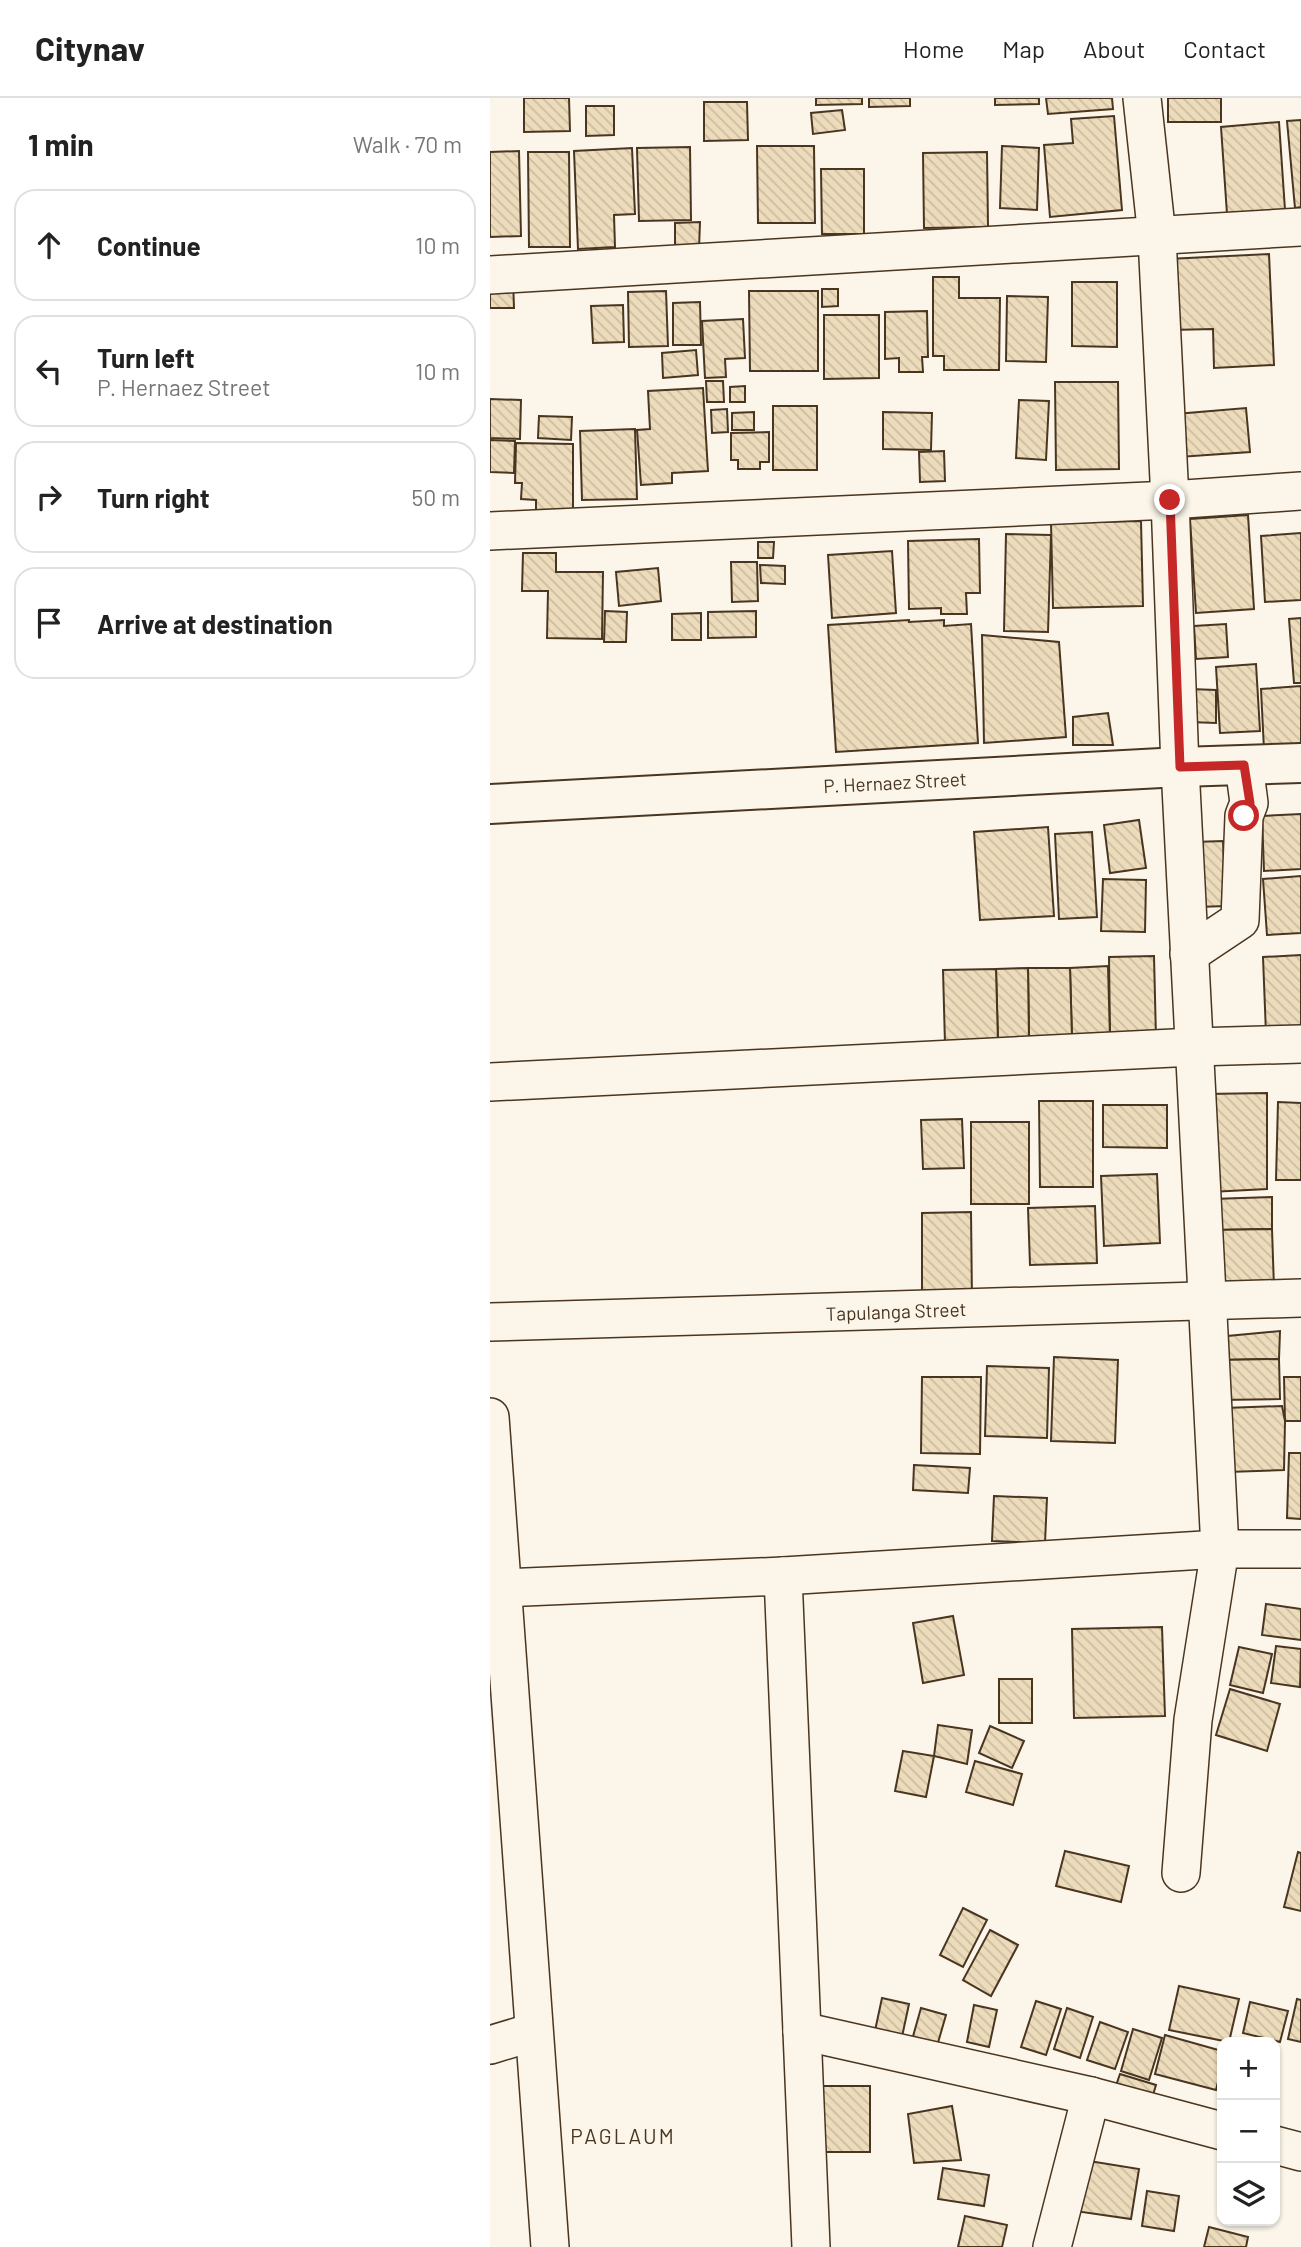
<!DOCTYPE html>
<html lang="en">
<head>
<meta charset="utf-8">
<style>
	:root { --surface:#fff; --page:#f2f2f2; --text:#222; --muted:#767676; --line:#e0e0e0 }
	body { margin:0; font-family:Barlow,sans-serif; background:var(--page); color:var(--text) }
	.controls { position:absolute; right:21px; bottom:21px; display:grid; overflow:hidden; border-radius:14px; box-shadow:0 2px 5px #0004 }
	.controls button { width:63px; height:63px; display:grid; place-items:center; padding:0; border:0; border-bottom:2px solid var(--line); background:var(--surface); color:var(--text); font:35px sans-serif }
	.stop { position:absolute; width:21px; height:21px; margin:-16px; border:5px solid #c62828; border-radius:50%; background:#fff }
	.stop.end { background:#c62828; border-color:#fff; box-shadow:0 2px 7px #0008 }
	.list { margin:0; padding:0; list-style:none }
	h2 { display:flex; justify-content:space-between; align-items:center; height:91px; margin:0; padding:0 28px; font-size:30px }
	h2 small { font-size:23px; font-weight:400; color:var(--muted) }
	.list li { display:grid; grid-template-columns:46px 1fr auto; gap:21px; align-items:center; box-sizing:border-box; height:112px; margin:0 14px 14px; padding:0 14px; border:2px solid var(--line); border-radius:21px }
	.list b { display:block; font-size:26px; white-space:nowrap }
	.list p { margin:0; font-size:23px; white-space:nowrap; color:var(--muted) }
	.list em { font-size:23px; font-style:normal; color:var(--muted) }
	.icon { flex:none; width:38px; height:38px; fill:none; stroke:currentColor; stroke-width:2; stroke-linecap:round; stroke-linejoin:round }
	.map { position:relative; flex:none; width:811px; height:2149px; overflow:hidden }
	header { display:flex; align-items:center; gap:42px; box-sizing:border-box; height:98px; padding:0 35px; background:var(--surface); border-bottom:2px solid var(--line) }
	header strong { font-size:33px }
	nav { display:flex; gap:38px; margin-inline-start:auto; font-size:24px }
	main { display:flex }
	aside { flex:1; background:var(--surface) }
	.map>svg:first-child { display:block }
	.building { fill:url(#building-back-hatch); stroke:#4a3520; stroke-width:2 }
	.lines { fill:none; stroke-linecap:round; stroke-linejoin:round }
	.minor-casing { stroke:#4a3520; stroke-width:40 }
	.major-casing { stroke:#4a3520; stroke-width:42 }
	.minor { stroke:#fbf6e9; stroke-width:37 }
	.major { stroke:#fbf6e9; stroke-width:38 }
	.route { stroke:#c62828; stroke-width:9 }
	.labels { text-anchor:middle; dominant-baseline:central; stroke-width:5; stroke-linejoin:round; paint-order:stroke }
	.street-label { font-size:19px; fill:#4a3520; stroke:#fbf6e9 }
	.neighbourhood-label { font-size:21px; letter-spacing:2px; fill:#4a3520; stroke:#fbf6e9 }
</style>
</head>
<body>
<header>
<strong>Citynav</strong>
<nav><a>Home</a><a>Map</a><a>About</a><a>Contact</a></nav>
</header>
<main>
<aside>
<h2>1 min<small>Walk · 70 m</small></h2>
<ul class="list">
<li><svg class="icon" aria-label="ahead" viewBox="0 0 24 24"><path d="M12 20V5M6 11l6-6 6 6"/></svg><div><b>Continue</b></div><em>10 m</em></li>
<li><svg class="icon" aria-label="left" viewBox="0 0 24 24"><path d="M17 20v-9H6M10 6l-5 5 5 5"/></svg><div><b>Turn left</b><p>P. Hernaez Street</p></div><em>10 m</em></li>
<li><svg class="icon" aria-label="right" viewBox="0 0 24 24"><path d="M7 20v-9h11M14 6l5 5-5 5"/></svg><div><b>Turn right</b></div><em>50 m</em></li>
<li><svg class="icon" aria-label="arrive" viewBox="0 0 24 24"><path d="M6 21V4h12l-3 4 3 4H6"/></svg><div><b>Arrive at destination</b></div></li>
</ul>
</aside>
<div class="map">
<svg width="811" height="2149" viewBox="0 0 811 2149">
	<defs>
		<pattern id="building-back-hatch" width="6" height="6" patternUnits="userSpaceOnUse" patternTransform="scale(1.75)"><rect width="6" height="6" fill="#ecdcbc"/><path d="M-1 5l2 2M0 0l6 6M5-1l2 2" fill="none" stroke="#ccbda1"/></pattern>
	</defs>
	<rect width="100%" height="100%" fill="#fbf6e9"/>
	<g class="building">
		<polygon points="34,0 79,0 80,33 34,34"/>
		<polygon points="326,0 372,0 372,6 326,7"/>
		<polygon points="379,0 420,0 420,8 379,9"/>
		<polygon points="505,0 549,0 549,6 505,7"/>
		<polygon points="556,0 622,0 623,11 558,16"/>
		<rect x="678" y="0" width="53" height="24"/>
		<polygon points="214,4 257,4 258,42 214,43"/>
		<polygon points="96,8 124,8 124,37 96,38"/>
		<polygon points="352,12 355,32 323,36 321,15"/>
		<polygon points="624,18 632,112 560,119 554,47 583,45 581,21"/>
		<polygon points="811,22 811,109 805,110 797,23"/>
		<polygon points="789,24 795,112 737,116 731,29"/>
		<polygon points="267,48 324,48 325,125 268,125"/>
		<polygon points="512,48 549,50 547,112 510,110"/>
		<polygon points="200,49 201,122 149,123 147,50"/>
		<polygon points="142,50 145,116 124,117 125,149 88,151 84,53"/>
		<polygon points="29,53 31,138 0,139 0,54"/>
		<polygon points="38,54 79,54 80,149 39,149"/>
		<polygon points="497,54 498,129 434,130 433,55"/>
		<polygon points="331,71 374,71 374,136 332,136"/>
		<polygon points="210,124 209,151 185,151 185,125"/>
		<polygon points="779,156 784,267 724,270 723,231 681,232 678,161"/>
		<polygon points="443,179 469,179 469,200 510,200 509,272 454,272 454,258 443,258"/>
		<polygon points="0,182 23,182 24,210 0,210"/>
		<polygon points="582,184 627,184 627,249 582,248"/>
		<polygon points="332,191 348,191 348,208 332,209"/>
		<polygon points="176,193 178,248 139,249 138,194"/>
		<polygon points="259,193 328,193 328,273 260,273"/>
		<polygon points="517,198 558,199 556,264 516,263"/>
		<polygon points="210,204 211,247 183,247 183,205"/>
		<polygon points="133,207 134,244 103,245 101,208"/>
		<polygon points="437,213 438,259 432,259 433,274 409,274 409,260 395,261 395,214"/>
		<polygon points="334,217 389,217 389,280 334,281"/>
		<polygon points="253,221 255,260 235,261 236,279 215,280 212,223"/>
		<polygon points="206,252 208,277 173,280 172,255"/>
		<polygon points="216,283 233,283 234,304 217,304"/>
		<polygon points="565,284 628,284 629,371 566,372"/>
		<polygon points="255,288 255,304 240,304 240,289"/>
		<polygon points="213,290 218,373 182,375 182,385 151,387 147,332 160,331 158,293"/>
		<polygon points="0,301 31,302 30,341 0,340"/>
		<polygon points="529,302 559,303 556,362 526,360"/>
		<rect x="283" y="308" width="44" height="64"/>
		<polygon points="756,310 760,354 689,359 686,316"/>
		<polygon points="237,311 238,334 222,335 221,312"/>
		<polygon points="264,314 264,332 242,332 242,315"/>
		<polygon points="393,314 442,315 441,352 393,351"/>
		<polygon points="49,318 82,319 81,342 48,340"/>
		<polygon points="145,331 147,401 92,402 90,333"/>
		<polygon points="279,334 279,364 270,364 270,371 248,371 248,362 241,362 241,335"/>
		<polygon points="0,342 25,343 24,375 0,374"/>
		<polygon points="26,345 83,346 83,414 46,414 46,402 31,401 32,385 25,385"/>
		<polygon points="454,353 455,383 430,384 429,354"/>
		<polygon points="758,417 764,511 706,515 700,421"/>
		<polygon points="651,423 653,508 563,510 561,425"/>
		<polygon points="811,435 811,502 775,504 771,438"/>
		<polygon points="516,436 561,437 558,534 514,533"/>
		<polygon points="489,441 490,495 476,495 477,516 451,516 451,510 419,511 418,443"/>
		<polygon points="268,444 284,444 283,460 268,460"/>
		<polygon points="402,453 406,515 342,520 338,457"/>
		<polygon points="33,455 66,455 66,474 113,474 112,541 57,540 58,493 32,493"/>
		<polygon points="241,464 267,464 268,503 242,504"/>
		<polygon points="270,467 295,468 295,486 271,485"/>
		<polygon points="168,470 171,503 129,508 126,474"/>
		<polygon points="115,513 137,514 136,544 114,544"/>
		<polygon points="266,513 266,539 218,540 218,514"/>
		<polygon points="211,515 211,542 182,542 182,516"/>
		<polygon points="811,520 811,585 804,585 799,521"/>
		<polygon points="419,522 419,524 454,522 454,528 481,526 488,645 346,654 338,527"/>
		<polygon points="736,526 738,559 706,561 704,528"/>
		<polygon points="492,537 569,544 576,639 494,645"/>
		<polygon points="766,566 770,633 730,635 726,569"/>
		<polygon points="811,588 811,649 774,652 771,591"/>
		<polygon points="700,591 726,592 726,625 699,624"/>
		<polygon points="618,615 623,647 583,647 583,619"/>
		<polygon points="811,716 811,771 774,773 772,718"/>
		<polygon points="649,722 656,770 620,775 614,727"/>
		<polygon points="558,729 564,818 490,822 484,734"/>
		<polygon points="602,734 607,819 569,821 565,736"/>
		<polygon points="733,743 736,808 707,809 704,744"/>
		<polygon points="811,778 811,835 777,837 773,781"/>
		<polygon points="613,781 656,782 655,834 611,833"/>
		<polygon points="811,857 811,934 776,936 773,859"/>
		<polygon points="664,858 666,940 620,940 619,859"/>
		<polygon points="618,868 620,940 582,941 580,870"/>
		<polygon points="538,870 580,870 582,941 539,943"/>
		<polygon points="538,870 539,943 508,944 506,871"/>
		<polygon points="506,871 508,944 455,946 453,872"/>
		<polygon points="777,995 777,1091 720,1094 716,996"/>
		<polygon points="549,1003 603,1003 603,1089 550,1089"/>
		<polygon points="788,1004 811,1005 811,1082 786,1082"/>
		<polygon points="613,1007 677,1007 677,1050 613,1049"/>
		<polygon points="472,1021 474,1070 433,1071 431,1022"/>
		<rect x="481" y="1024" width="58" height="82"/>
		<polygon points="667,1076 670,1145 614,1148 611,1078"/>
		<polygon points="782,1099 782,1131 723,1132 722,1101"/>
		<polygon points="605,1108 607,1165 540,1167 538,1110"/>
		<polygon points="481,1114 482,1203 432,1204 432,1115"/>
		<polygon points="782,1131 784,1190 724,1191 723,1132"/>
		<polygon points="790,1233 789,1261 729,1262 727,1239"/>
		<polygon points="564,1259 628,1262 625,1345 561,1343"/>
		<polygon points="789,1261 790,1301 729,1302 729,1262"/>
		<polygon points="497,1268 559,1270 557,1340 495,1338"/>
		<polygon points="432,1279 491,1279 490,1356 431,1355"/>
		<polygon points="794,1279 811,1279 811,1323 795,1323"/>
		<polygon points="792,1308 795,1323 794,1372 738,1374 735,1310"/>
		<polygon points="799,1355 811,1355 811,1421 797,1420"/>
		<polygon points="424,1367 480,1370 478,1395 423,1392"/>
		<polygon points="504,1398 557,1400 555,1445 502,1443"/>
		<polygon points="776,1506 811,1511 811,1542 772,1537"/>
		<polygon points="463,1518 474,1577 433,1585 423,1525"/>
		<polygon points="672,1529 675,1618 584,1620 582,1531"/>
		<polygon points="786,1548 811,1551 810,1589 781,1585"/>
		<polygon points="749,1549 782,1556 773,1595 740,1587"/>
		<rect x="509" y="1581" width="33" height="44"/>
		<polygon points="740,1591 790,1606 777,1653 726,1637"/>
		<polygon points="448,1627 482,1632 477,1666 444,1658"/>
		<polygon points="500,1628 534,1643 522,1670 489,1655"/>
		<polygon points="413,1653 444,1658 436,1699 405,1693"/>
		<polygon points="485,1663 532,1676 523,1707 476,1694"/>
		<polygon points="575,1753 639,1768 631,1804 566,1788"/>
		<polygon points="808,1754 811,1755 811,1813 794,1809"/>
		<polygon points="473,1810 497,1822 473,1869 450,1857"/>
		<polygon points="500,1832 528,1847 501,1898 473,1882"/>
		<polygon points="689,1888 749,1901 739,1944 679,1932"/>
		<polygon points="392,1900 419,1906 410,1948 383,1942"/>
		<polygon points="807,1901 811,1902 811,1944 798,1941"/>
		<polygon points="546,1903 571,1911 556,1957 531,1949"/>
		<polygon points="760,1904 798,1913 790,1944 753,1935"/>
		<polygon points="484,1907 507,1912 499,1949 477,1944"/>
		<polygon points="431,1910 456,1917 445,1955 420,1949"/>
		<polygon points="577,1910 603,1919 590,1960 564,1951"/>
		<polygon points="610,1924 638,1934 625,1971 597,1962"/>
		<polygon points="643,1931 672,1940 659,1982 631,1973"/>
		<polygon points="675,1937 732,1953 732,1968 726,1992 665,1976"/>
		<polygon points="630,1976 666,1987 659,2010 622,1999"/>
		<polygon points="326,1988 380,1988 380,2054 327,2054"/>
		<polygon points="462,2008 471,2062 424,2065 418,2016"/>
		<polygon points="593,2062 649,2071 641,2121 585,2113"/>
		<polygon points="453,2070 499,2077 494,2108 448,2101"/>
		<polygon points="657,2093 689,2098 684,2133 652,2128"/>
		<polygon points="475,2118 517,2127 512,2149 468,2149"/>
		<polygon points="719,2129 758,2139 756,2149 714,2149"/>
	</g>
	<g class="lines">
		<g class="minor-casing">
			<g id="minor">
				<polyline points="652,0 667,139 680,402 690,669 730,1451 703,1622 691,1775"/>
				<polyline points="0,177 811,129"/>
				<polyline points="0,433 680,402 811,393"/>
				<polyline points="699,856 750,822 754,718 759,705 754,667"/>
				<polyline points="0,984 704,949 811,946"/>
				<polyline points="0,1224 811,1200"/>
				<polyline points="0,1319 60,2149"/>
				<polyline points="293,1478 321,2149"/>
				<polyline points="11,1490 293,1478 730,1451 811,1451"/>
				<polyline points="312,1933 601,1998 732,2033"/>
				<polyline points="0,1947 43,1934"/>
				<polyline points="785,2047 811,2054"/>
				<polyline points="562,2149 601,1998"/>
			</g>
		</g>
		<g class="major-casing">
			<polyline id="major" points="0,706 690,669 811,665"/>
		</g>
		<use href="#minor" class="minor"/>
		<use href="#major" class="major"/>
	</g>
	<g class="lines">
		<polyline class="route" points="680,402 690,669 754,667 760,705 754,718"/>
	</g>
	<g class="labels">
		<g class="street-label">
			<text transform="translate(405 684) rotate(-3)">P. Hernaez Street</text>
			<text transform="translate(406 1213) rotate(-2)">Tapulanga Street</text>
		</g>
		<g class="neighbourhood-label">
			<text x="133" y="2037">PAGLAUM</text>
		</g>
	</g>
</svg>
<div class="controls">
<button>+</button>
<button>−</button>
<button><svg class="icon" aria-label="layers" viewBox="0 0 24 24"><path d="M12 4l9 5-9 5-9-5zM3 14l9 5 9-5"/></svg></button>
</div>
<div class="stop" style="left:754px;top:718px"></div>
<div class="stop end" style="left:680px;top:402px"></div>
</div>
</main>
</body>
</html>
